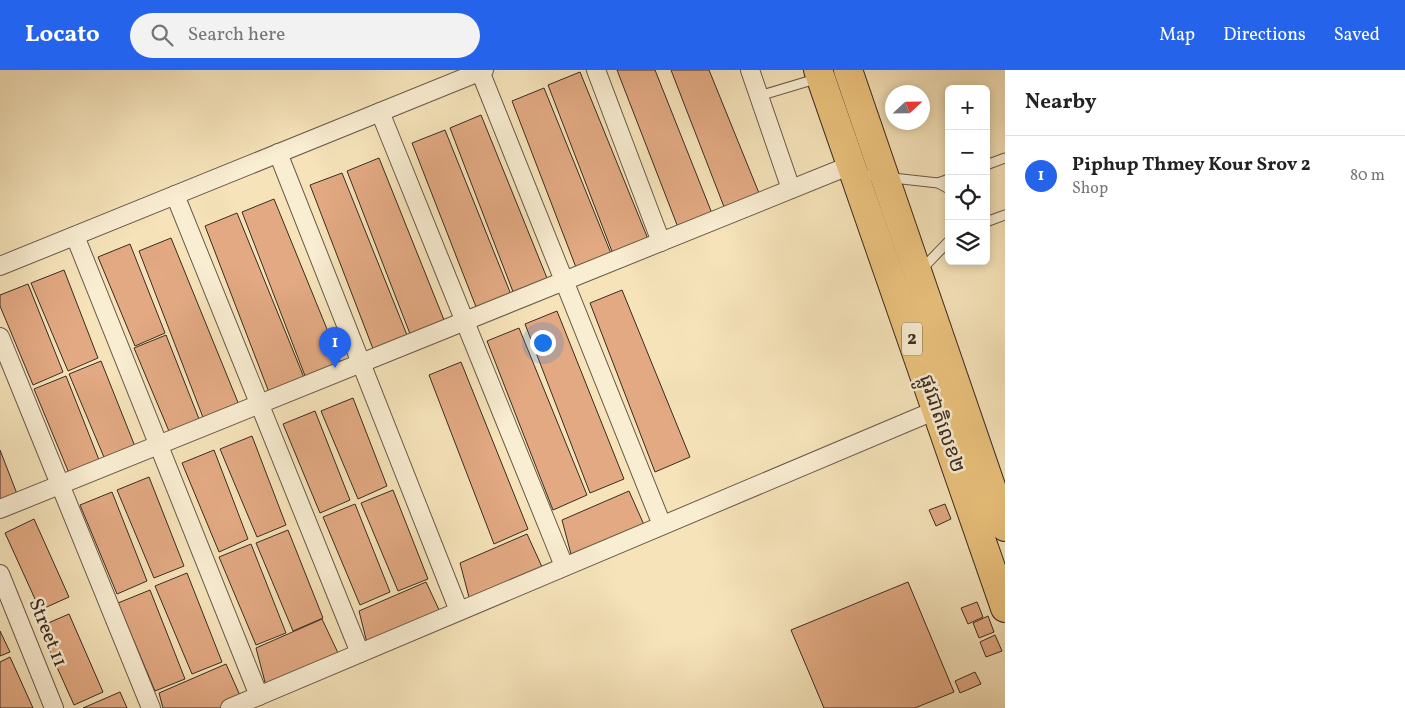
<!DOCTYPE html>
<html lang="en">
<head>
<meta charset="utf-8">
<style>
	:root { --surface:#fff; --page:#f2f2f2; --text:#222; --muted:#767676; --line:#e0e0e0; --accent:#2563eb }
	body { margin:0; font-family:Vollkorn,"Noto Sans Khmer",serif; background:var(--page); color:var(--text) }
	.controls { position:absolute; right:15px; top:15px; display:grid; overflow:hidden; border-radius:8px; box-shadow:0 2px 8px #0003 }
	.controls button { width:45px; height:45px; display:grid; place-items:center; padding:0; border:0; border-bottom:1px solid var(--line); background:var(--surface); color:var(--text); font:25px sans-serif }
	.compass { position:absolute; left:885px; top:15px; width:45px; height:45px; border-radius:50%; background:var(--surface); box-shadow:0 2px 8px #0003; rotate:68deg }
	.you { position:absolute; left:542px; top:272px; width:18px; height:18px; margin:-12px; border:4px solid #fff; border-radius:50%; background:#1a73e8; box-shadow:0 0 0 8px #1a73e833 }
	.badge { display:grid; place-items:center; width:32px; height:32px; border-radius:50%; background:var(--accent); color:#fff; font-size:16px; font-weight:700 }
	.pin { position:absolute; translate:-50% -41px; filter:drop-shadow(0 1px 2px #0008) }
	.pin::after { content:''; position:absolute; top:26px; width:18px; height:15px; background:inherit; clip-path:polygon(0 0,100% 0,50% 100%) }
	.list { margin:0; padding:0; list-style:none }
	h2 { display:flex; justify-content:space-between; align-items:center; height:65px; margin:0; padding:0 20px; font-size:21px }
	h2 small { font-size:16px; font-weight:400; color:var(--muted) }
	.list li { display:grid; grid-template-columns:32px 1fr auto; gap:15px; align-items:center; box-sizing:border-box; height:80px; padding:0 20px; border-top:1px solid var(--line) }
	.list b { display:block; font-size:19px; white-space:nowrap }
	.list p { margin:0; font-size:16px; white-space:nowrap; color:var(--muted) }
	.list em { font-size:16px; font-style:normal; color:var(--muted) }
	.icon { flex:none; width:28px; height:28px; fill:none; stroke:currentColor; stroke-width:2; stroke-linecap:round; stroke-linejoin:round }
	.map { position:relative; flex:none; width:1005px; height:638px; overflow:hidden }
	header { display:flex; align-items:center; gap:30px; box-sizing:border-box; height:70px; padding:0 25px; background:var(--accent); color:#fff }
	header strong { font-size:24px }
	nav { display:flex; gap:28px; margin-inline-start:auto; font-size:18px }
	.search { width:350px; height:45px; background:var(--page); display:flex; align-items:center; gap:12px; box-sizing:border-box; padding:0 18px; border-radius:28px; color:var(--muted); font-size:19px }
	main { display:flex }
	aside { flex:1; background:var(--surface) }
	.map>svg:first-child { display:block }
	.building { fill:#e2a982; stroke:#3a2c22 }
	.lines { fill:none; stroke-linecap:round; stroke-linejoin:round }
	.lane-casing { stroke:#695a48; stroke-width:11 }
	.street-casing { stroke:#695a48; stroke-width:20 }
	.highway-casing { stroke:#3a2c22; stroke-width:30 }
	.lane { stroke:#f9edd2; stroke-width:9 }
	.street { stroke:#f9edd2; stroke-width:18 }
	.highway { stroke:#ebc27d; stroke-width:28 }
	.labels { text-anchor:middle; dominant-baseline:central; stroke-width:5; stroke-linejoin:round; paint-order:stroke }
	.shield { fill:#f9edd2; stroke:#736657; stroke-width:1 }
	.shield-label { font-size:19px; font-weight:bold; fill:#3a2c22 }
	.street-label { font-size:20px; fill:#3a2c22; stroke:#f9edd2 }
</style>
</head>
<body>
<header>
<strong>Locato</strong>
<div class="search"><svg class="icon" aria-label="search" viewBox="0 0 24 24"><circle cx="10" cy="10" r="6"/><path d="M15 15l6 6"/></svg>Search here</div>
<nav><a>Map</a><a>Directions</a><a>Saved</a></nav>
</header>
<main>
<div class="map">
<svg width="1005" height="638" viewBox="0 0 1005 638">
	<rect width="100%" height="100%" fill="#f6e3ba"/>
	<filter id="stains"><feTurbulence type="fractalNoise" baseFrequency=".004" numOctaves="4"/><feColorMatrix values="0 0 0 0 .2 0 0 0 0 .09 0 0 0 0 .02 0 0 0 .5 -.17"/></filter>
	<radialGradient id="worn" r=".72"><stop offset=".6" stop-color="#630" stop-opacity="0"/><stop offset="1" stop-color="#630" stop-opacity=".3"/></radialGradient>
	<g class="building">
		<polygon points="617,0 655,0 713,146 679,160"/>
		<polygon points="671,0 709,0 761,128 726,142"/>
		<polygon points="580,2 648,169 613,184 548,15"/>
		<polygon points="544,18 612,186 577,200 512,31"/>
		<polygon points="481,45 549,213 515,227 450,58"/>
		<polygon points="445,60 512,227 478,242 412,73"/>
		<polygon points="379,88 446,255 412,269 347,101"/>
		<polygon points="342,103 409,270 375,284 310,115"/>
		<polygon points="274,129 342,296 307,311 242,142"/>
		<polygon points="237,143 305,310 270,325 205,156"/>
		<polygon points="171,168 239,335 204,350 139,181"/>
		<polygon points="130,174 165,263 135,276 98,187"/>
		<polygon points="64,200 98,288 68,301 31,213"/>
		<polygon points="28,214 63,302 33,315 0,236 0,225"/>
		<polygon points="622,220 690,387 655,402 590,233"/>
		<polygon points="557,241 624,409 590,423 525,254"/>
		<polygon points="519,258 587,425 553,440 487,271"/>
		<polygon points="166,265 201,354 171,366 134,278"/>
		<polygon points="101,291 136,379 106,392 69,304"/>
		<polygon points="461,292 528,459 494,474 429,305"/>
		<polygon points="66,306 101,395 71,408 34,319"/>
		<polygon points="353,328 387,416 358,429 321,341"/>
		<polygon points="315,341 350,430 320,443 283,354"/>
		<polygon points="252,366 286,455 257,467 220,379"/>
		<polygon points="0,380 19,429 0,437"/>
		<polygon points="214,380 248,469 219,482 182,393"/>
		<polygon points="149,407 184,496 154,508 117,420"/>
		<polygon points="393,420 428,509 398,521 361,433"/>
		<polygon points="629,421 645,457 572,488 562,450"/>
		<polygon points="112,422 147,511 117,524 80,435"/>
		<polygon points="355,434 390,522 360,535 323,447"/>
		<polygon points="945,434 951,449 936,456 929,440"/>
		<polygon points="34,449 69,527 40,540 5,463"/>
		<polygon points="288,460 323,548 293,561 256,473"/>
		<polygon points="527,464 543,499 470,531 460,493"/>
		<polygon points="251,474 286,563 256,575 219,487"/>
		<polygon points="187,503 222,592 192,604 155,516"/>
		<polygon points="426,512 441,544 368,577 359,541"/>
		<polygon points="908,512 954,622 915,638 824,638 791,560"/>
		<polygon points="150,520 185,609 155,621 118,533"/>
		<polygon points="977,532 983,547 968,554 961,538"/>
		<polygon points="69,544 103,622 74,635 39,557"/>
		<polygon points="988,546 994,562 979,568 973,553"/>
		<polygon points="322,549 339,585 266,616 256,578"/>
		<polygon points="0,561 10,582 0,586"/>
		<polygon points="995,565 1002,581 986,587 980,572"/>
		<polygon points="10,587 33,638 0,638 0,592"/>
		<polygon points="226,594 242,630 223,638 163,638 159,623"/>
		<polygon points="975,602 981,614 960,623 955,611"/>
		<polygon points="120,622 127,638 83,638"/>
	</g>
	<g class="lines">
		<g class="lane-casing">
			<g id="lane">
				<polyline points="759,26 819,8"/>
				<polyline points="986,95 1005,88"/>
				<polyline points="857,104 938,113 949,109"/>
				<polyline points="938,113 949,119"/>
				<polyline points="986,152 1005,145"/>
				<polyline points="921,200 949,171"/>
			</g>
		</g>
		<g class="street-casing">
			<g id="street">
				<polyline points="596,0 661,172"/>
				<polyline points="750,0 791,119"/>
				<polyline points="480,1 662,455"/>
				<polyline points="380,42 564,496"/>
				<polyline points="278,83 459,541"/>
				<polyline points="175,125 360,583"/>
				<polyline points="75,166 259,626"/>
				<polyline points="0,196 484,0"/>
				<polyline points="0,267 151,638"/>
				<polyline points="0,439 851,95"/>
				<polyline points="0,504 54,638"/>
				<polyline points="230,638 936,340"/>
			</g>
		</g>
		<g class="highway-casing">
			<g id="highway">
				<polyline points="818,0 1005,538"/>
				<polyline points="848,0 1005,457"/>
			</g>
		</g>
		<use href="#lane" class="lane"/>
		<use href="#street" class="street"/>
		<use href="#highway" class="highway"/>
	</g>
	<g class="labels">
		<rect class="shield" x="902" y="252.5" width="20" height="33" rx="4"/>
		<g class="shield-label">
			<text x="912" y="269">2</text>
		</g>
		<g class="street-label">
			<text transform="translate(941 354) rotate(71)">ផ្លូវជាតិលេខ២</text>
			<text transform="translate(47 563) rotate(68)">Street 11</text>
		</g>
	</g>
	<rect width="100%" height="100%" filter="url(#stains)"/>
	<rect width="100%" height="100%" fill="url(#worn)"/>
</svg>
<div class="controls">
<button>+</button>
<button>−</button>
<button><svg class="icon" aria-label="locate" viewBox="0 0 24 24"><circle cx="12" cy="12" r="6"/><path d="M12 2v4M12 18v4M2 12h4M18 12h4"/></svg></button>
<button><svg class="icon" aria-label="layers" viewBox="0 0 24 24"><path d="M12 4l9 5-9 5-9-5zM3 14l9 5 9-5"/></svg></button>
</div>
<svg class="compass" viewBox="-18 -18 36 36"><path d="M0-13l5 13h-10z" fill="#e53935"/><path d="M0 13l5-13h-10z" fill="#767676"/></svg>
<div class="you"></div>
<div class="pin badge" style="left:335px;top:298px">1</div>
</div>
<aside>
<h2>Nearby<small></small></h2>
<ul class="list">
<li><span class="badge">1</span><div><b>Piphup Thmey Kour Srov 2</b><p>Shop</p></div><em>80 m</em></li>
</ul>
</aside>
</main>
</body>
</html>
